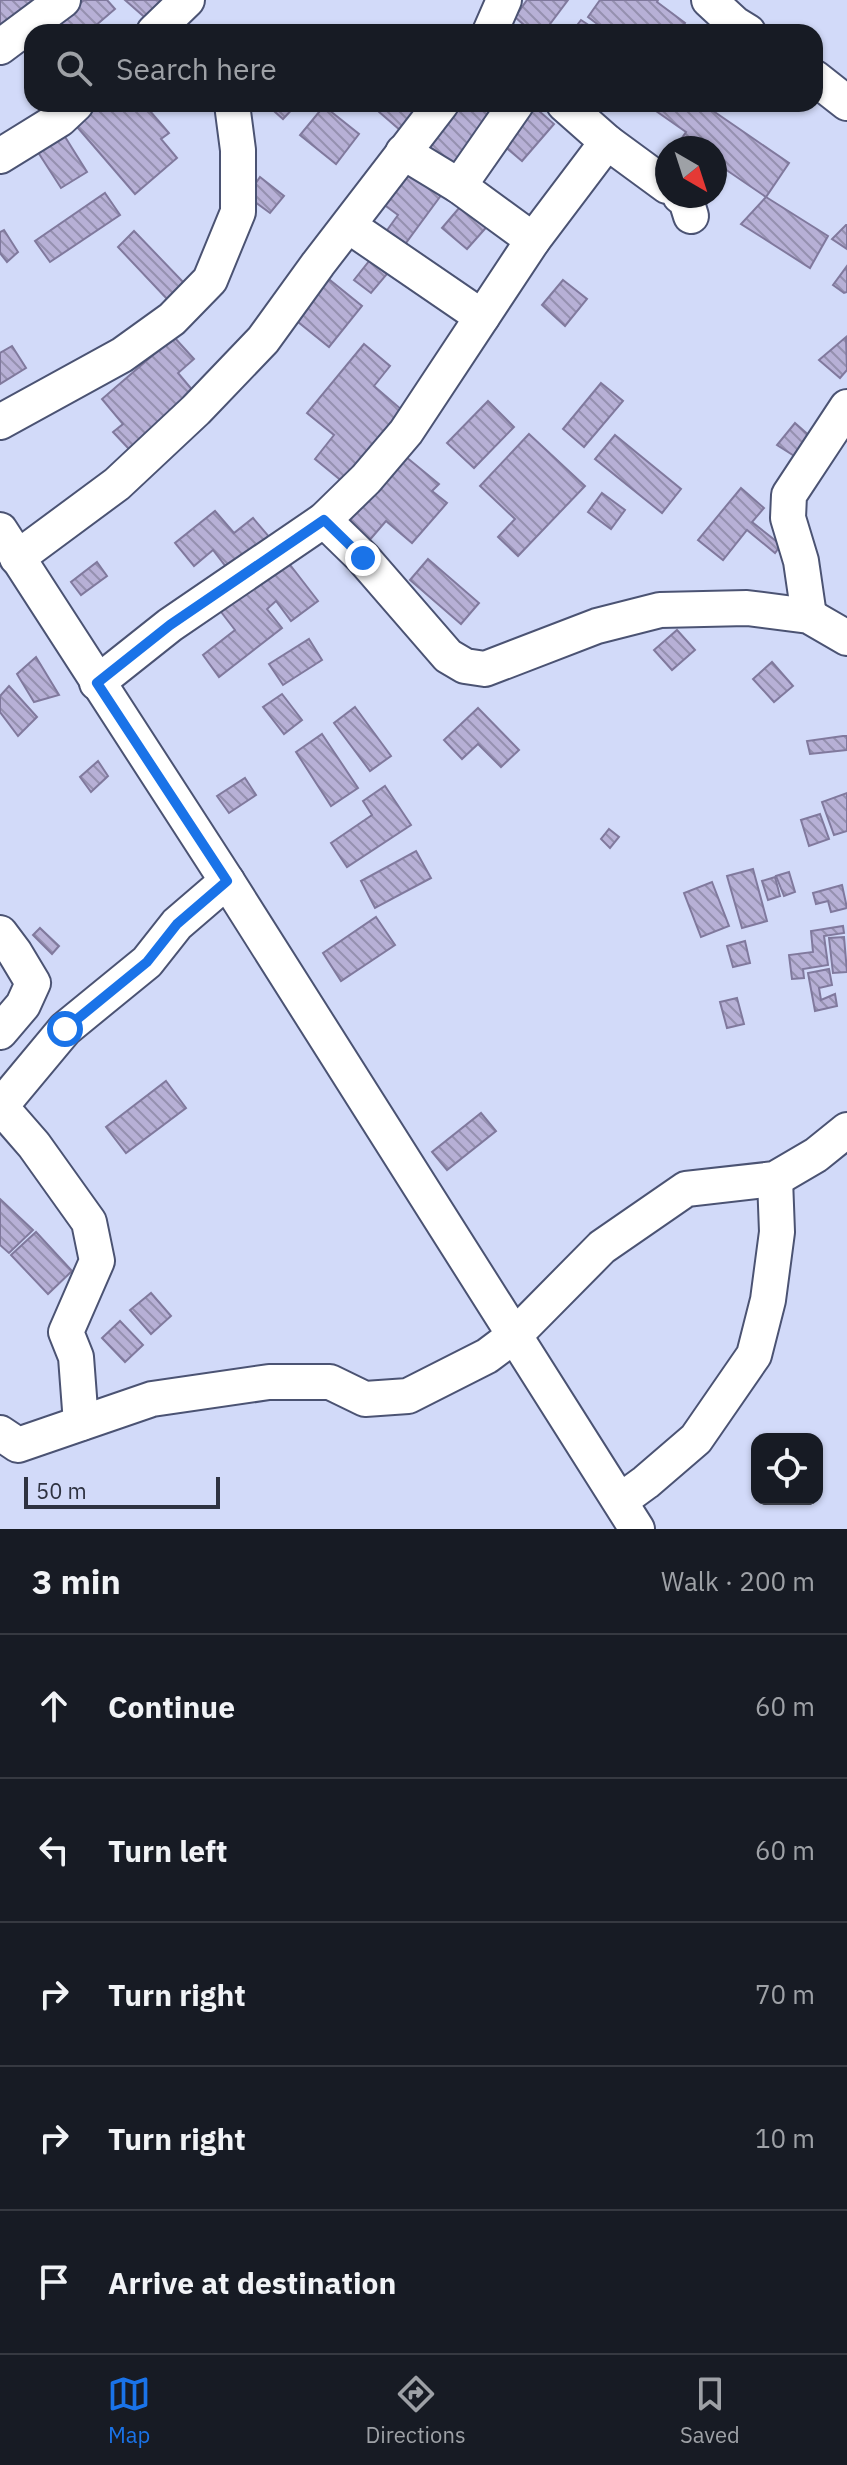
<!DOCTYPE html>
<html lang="en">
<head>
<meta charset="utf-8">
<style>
	:root { --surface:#171b24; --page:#242831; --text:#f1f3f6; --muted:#9ea1a6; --line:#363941; --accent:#1a73e8 }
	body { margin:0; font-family:"IBM Plex Sans",sans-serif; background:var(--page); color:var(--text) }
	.controls { position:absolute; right:24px; bottom:24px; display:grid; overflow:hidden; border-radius:16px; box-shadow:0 2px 6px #0004 }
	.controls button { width:72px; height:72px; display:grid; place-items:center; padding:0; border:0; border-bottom:2px solid var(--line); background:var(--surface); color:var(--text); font:40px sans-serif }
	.compass { position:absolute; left:655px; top:136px; width:72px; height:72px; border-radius:50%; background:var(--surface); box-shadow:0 2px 6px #0004; rotate:141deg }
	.scale { position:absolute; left:24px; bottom:20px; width:196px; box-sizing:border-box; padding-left:8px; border:4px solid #2e3241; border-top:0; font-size:22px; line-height:28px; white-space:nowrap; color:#2e3241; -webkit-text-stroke:6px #d2daf9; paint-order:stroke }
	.stop { position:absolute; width:24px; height:24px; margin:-18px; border:6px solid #1a73e8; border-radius:50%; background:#fff }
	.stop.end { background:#1a73e8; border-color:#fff; box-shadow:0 2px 8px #0008 }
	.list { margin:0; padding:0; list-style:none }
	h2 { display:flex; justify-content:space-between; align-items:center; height:104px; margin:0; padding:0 32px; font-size:34px }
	h2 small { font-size:26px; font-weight:400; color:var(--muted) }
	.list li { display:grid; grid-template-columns:52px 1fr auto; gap:24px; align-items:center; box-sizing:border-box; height:144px; padding:0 32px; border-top:2px solid var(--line) }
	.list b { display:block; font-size:30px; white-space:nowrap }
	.list em { font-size:26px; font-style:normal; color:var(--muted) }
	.icon { flex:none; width:44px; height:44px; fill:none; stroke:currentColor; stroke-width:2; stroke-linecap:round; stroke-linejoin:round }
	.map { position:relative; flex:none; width:847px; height:1529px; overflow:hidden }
	.search { position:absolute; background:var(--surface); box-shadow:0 2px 6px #0004; left:24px; right:24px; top:24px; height:88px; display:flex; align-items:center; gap:20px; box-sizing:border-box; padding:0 28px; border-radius:24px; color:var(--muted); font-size:30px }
	.sheet { height:824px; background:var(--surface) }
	nav { display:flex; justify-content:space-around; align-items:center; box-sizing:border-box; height:112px; border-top:2px solid var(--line); background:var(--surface); font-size:22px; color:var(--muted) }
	nav a { display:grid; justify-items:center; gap:4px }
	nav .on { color:var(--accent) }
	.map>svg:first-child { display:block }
	.building { fill:url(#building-back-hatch); stroke:#80799d; stroke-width:2 }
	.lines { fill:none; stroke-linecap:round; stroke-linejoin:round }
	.minor-casing { stroke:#4b5373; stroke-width:38 }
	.minor { stroke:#fff; stroke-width:34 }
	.route { stroke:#1a73e8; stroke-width:10 }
</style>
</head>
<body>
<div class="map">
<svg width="847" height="1529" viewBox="0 0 847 1529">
	<defs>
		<pattern id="building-back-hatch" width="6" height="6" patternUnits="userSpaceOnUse" patternTransform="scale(2)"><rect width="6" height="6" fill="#b7b0d6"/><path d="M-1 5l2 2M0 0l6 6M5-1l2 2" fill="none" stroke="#9590af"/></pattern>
	</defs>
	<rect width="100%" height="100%" fill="#d2daf9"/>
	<g class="building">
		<polygon points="0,0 35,0 0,26"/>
		<polygon points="84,0 107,0 115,9 94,27 98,32 47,32"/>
		<polygon points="125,0 168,0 149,21"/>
		<polygon points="527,0 568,0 544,32 532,32 515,17"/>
		<polygon points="600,0 658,0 657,2 685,23 678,32 608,32 588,17"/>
		<polygon points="581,20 599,32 572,32"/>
		<polygon points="92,104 144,104 169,133 161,139 177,158 135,194 72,121"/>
		<polygon points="266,104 297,104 283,119"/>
		<polygon points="370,104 424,104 400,130"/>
		<polygon points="452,104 501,104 453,169 421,147"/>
		<polygon points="531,104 554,124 522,161 497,140"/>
		<polygon points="646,104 703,104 789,163 766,197 722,167 715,176 715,148 675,148 686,132"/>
		<polygon points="324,106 359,134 336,164 300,135"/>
		<polygon points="62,132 87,172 61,188 36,149"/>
		<polygon points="401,163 442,194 403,247 385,233 398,215 375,198"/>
		<polygon points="260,177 284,196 270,213 247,196"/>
		<polygon points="105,193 120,215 50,262 35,241"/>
		<polygon points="766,197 828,236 810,268 741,224"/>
		<polygon points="466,200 491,222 467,249 442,228"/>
		<polygon points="846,225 847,225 847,249 832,239"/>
		<polygon points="4,230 18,252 7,262 0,253 0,232"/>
		<polygon points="134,231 184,283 168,300 118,247"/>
		<polygon points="370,260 387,274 371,293 354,280"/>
		<polygon points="847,266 847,292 844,293 833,285"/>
		<polygon points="325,276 362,306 329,347 292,317"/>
		<polygon points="563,280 587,299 565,326 542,305"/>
		<polygon points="174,337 194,359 178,373 194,392 129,449 113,432 123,424 102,399"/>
		<polygon points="846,337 847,370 840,378 819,360"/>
		<polygon points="364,344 390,366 374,386 402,410 343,482 315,459 334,435 307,413"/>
		<polygon points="12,346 26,368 0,384 0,353"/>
		<polygon points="601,383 623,401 584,447 563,429"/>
		<polygon points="488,401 514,427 474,468 447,443"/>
		<polygon points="795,423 813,439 799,459 777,445"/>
		<polygon points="529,434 585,486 518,556 498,537 515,519 480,486"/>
		<polygon points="615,435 681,489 662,513 595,459"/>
		<polygon points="400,452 439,484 432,491 447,503 412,543 386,521 367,543 341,521"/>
		<polygon points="741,488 764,508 752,522 781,545 775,553 747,530 723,560 698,540"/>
		<polygon points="602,493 625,510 611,529 588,512"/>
		<polygon points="215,511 234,533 253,518 271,539 230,572 213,550 194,566 175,543"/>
		<polygon points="284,557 318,601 291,621 276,601 267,609 282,628 219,677 203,655 235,630 218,608"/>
		<polygon points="428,559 479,603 461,624 410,580"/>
		<polygon points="97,562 107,576 81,595 71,582"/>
		<polygon points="677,630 695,650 672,670 654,650"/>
		<polygon points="309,639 322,660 283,685 269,664"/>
		<polygon points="36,657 59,695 34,702 17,674"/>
		<polygon points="772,662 793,686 774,702 753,679"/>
		<polygon points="9,686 37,717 18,736 0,712 0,696"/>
		<polygon points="282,694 302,720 284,734 263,707"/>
		<polygon points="355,707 391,756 370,771 334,723"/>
		<polygon points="478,708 519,750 501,767 478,744 462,759 444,740"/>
		<polygon points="322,734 358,788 331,806 296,752"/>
		<polygon points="843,736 847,736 847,750 810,754 807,741"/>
		<polygon points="98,761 108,776 91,792 80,777"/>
		<polygon points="245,778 256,795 229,813 217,796"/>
		<polygon points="385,786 411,825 347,867 331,843 372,815 363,801"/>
		<polygon points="847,793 847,831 834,835 822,802"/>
		<polygon points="820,814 829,839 809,846 801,820"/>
		<polygon points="609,829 619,837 610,848 601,839"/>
		<polygon points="416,851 431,878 375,908 361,881"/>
		<polygon points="753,869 767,921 742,928 727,876"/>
		<polygon points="789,872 795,892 784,896 776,876"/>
		<polygon points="775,877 780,896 768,900 762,881"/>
		<polygon points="712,882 729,926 701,937 684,893"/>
		<polygon points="842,885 847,908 831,912 828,901 816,904 813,893"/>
		<polygon points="376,917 395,945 341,981 323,953"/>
		<polygon points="843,926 844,933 824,936 828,965 803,969 804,978 792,979 789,955 813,952 811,931"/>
		<polygon points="40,928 59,946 52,954 33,935"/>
		<polygon points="844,937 847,972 833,973 829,938"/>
		<polygon points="745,941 750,963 733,967 727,946"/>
		<polygon points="829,969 832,985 819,988 821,1000 835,994 837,1006 815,1011 808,973"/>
		<polygon points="737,998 744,1024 727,1028 720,1002"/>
		<polygon points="166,1081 186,1108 126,1153 106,1127"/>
		<polygon points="481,1113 496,1131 447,1170 432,1152"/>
		<polygon points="0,1199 33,1230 9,1253 0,1245"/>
		<polygon points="36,1232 72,1271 48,1294 11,1255"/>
		<polygon points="151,1293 171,1316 151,1334 130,1310"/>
		<polygon points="120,1321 143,1345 125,1362 102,1338"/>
	</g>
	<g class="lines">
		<g class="minor-casing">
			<g id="minor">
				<polyline points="709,0 735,24 748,32"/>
				<polyline points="154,32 187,0"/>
				<polyline points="490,32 504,0"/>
				<polyline points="0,47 63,0"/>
				<polyline points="815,78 847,103"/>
				<polyline points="607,142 667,186"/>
				<polyline points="403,152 459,186 533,240"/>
				<polyline points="0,156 60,119 76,104"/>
				<polyline points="459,186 516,104"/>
				<polyline points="680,196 686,200 691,216"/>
				<polyline points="349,226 482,317"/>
				<polyline points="0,422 122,355 172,319 210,280 238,212 238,150 232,104"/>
				<polyline points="324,520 363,558 448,656 465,666 485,669 597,626 660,610 747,608 809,616 847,638"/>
				<polyline points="0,530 227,881 637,1529"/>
				<polyline points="17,558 117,484 196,410 263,340 318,264 441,104"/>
				<polyline points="809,616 801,561 788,518 789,495 847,407"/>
				<polyline points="97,683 170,625 324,520 366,479 406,432 533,240 607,142 564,104"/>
				<polyline points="0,933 15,953 33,983 23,1005 0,1032"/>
				<polyline points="0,1106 34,1145 89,1222 97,1261 66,1332 76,1357 81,1423"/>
				<polyline points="0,1107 65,1029 147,962 177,924 227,881"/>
				<polyline points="0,1433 18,1445 152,1399 269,1382 330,1382 365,1399 408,1396 487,1356 515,1335 602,1247 686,1189 775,1179 816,1155 847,1130"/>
				<polyline points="620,1501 646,1482 696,1439 754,1355 768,1300 777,1232 775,1179"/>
			</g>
		</g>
		<use href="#minor" class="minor"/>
	</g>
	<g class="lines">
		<polyline class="route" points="65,1029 147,962 177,924 227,881 97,683 170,625 324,520 363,558"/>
	</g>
</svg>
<div class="controls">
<button><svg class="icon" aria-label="locate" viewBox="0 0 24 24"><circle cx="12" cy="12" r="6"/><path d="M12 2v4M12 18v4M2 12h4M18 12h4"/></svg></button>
</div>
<svg class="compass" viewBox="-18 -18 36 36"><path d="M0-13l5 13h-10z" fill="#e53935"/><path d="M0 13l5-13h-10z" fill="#9ea1a6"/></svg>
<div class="scale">50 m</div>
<div class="stop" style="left:65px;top:1029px"></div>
<div class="stop end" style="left:363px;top:558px"></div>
<div class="search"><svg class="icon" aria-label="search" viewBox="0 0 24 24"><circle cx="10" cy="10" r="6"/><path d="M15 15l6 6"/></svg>Search here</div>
</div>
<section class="sheet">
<h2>3 min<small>Walk · 200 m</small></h2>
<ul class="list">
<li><svg class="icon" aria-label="ahead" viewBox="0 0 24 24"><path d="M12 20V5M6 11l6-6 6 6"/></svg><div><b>Continue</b></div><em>60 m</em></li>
<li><svg class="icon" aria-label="left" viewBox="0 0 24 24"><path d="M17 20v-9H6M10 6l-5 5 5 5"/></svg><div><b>Turn left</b></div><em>60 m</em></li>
<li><svg class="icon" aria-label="right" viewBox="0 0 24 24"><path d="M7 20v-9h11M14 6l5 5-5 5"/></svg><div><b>Turn right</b></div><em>70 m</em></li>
<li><svg class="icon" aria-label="right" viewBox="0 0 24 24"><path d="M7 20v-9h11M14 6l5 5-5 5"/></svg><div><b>Turn right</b></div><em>10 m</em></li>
<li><svg class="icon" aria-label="arrive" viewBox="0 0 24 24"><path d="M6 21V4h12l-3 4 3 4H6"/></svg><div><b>Arrive at destination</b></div></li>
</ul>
</section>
<nav>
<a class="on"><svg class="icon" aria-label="map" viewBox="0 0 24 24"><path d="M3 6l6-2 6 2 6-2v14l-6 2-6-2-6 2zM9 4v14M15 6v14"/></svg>Map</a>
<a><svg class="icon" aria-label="directions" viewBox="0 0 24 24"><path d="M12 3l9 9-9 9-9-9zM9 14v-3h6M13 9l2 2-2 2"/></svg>Directions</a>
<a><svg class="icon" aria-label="saved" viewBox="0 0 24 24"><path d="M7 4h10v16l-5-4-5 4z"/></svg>Saved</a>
</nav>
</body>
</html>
